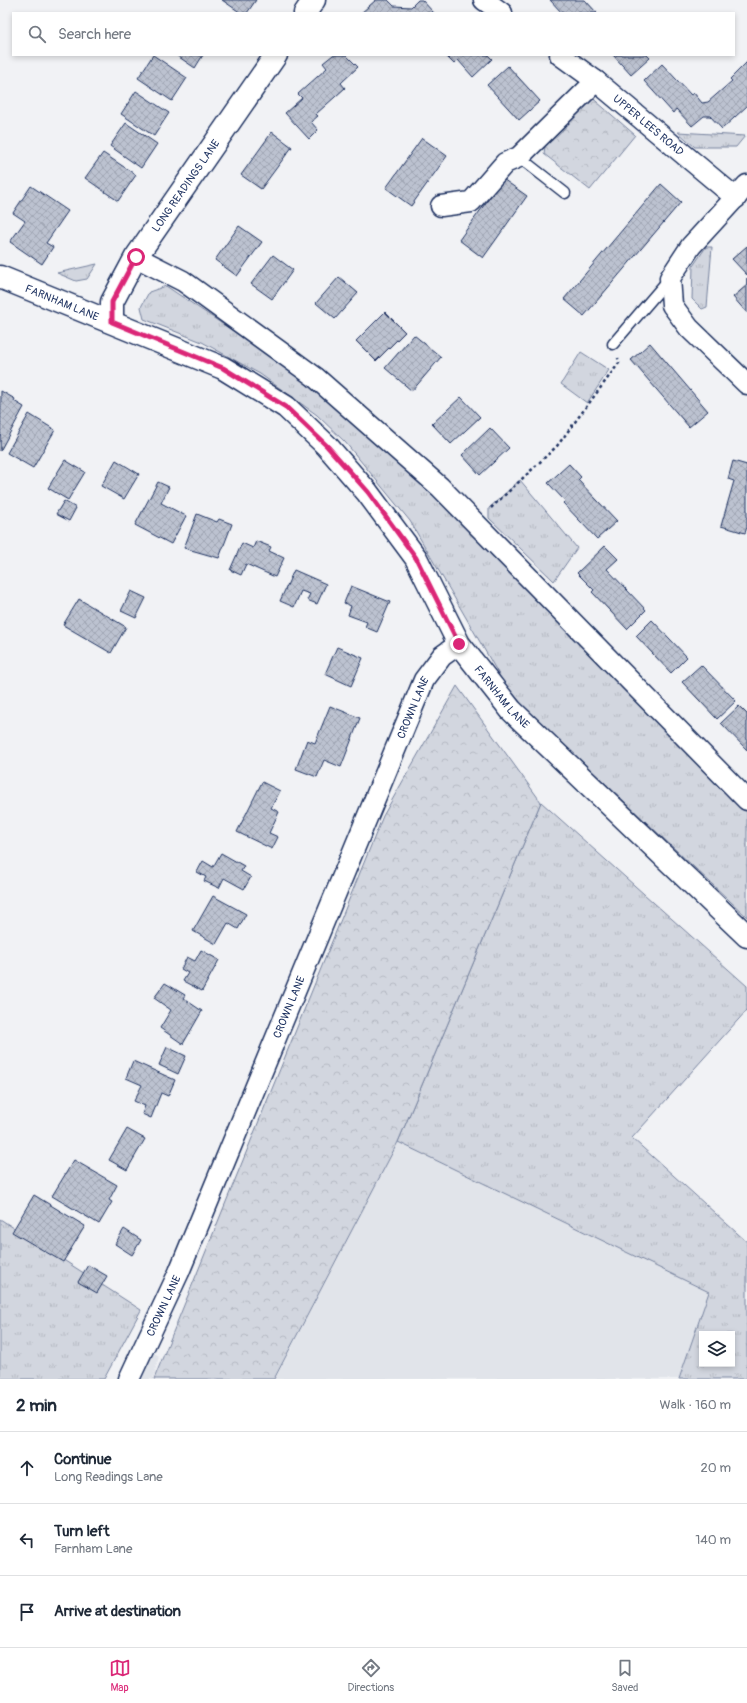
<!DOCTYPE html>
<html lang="en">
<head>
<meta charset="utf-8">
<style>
	:root { --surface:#fff; --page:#f6f6f7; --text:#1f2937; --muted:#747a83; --line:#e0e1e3; --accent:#db2777 }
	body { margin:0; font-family:Pangolin,sans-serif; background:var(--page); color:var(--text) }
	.controls { position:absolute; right:12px; bottom:12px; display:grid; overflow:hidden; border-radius:0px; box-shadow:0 2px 6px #0003 }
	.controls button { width:36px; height:36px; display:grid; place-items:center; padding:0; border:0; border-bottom:1px solid var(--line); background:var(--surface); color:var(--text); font:20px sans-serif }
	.stop { position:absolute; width:12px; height:12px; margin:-9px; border:3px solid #db2777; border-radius:50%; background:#fff }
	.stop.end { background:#db2777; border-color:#fff; box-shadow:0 1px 4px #0008 }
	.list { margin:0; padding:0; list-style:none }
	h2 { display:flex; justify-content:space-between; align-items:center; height:52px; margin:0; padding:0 16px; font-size:17px }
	h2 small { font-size:13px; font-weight:400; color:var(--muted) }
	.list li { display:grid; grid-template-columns:26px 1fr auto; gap:12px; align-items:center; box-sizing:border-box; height:72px; padding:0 16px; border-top:1px solid var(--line) }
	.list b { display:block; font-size:15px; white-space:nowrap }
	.list p { margin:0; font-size:13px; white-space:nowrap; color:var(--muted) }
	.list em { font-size:13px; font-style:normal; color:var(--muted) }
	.icon { flex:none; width:22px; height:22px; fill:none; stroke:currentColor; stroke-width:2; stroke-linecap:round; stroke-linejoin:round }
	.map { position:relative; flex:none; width:747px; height:1379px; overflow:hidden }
	.search { position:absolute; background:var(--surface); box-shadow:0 2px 6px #0003; left:12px; right:12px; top:12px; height:44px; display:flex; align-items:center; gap:10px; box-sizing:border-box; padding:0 14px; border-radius:0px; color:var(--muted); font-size:15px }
	.sheet { height:268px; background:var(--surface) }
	nav { display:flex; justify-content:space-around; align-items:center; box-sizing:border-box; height:56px; border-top:1px solid var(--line); background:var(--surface); font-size:11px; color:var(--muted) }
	nav a { display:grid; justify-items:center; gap:2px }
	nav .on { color:var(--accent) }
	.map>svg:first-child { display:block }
	.built { fill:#e1e4ea }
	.grass { fill:url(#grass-tufts); stroke:#76829e; fill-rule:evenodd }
	.forest { fill:url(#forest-crowns); stroke:#76829e }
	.building { fill:url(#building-cross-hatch); stroke:#1b2f5e }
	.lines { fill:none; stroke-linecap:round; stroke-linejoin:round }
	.service-casing { stroke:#1b2f5e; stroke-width:13 }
	.minor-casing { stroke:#1b2f5e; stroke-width:23 }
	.tertiary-casing { stroke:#1b2f5e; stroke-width:25 }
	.path { stroke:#1b2f5e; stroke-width:2.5; stroke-dasharray:3 3; stroke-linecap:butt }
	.service { stroke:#fff; stroke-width:10 }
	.minor { stroke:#fff; stroke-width:20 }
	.tertiary { stroke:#fff; stroke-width:22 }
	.route { stroke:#db2777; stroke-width:5 }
	.labels { text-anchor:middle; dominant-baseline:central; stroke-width:4; stroke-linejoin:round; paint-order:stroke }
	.street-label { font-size:11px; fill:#1b2f5e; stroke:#fff }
</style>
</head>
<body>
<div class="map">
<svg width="747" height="1379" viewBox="0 0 747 1379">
	<defs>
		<pattern id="grass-tufts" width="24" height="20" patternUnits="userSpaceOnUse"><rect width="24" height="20" fill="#d2d6df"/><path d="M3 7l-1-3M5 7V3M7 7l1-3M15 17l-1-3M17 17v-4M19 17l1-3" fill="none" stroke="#b4b8c2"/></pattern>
		<pattern id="forest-crowns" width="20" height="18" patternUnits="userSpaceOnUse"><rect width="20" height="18" fill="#d2d6df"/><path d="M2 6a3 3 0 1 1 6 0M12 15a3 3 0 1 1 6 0" fill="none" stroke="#b4b8c2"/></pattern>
		<pattern id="building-cross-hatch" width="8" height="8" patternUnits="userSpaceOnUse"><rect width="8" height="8" fill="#bcc2d0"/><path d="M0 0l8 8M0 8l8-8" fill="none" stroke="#a1a7b5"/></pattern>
	</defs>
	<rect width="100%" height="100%" fill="#f1f2f5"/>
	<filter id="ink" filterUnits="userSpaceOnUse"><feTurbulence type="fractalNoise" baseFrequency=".025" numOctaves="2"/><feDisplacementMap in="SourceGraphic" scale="8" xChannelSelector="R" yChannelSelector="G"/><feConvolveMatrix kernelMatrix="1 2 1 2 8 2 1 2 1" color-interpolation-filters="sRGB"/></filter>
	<g filter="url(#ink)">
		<g class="built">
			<polygon points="398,1142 709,1292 679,1379 275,1379"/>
			<polygon points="151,1351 159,1356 153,1379 135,1379"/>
		</g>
		<g class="grass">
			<polygon points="678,132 745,136 736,147 695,147"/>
			<polygon points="706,247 712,247 707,307 702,309 692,299 693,266"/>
			<polygon points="97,264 87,279 76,281 57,273"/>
			<polygon points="166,286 291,370 416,472 661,726 747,811 747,917 525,708 502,680 410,521 345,442 317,415 260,374 202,342 144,319 141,307 149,292"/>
			<polygon points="581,352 609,370 587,403 561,384"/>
			<polygon points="520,480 577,548 554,581 489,518 489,508"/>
			<path d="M541,802L747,986V1010L632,1138L747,1242V1379H679L709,1292L398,1142ZM702,1334H732V1364H702Z"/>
			<polygon points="0,1219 141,1310 104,1379 0,1379"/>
		</g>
		<g class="forest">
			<polygon points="589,95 635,135 590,190 544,154 546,138"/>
			<polygon points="457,686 541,802 398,1142 274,1379 154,1379 383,816"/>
		</g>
		<g class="building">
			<polygon points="222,0 256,0 247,13 241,13"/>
			<polygon points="376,0 388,0 394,6 411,7 418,0 422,0 434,13 361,13"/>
			<polygon points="550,0 585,0 597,13 562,13"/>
			<polygon points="153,55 187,78 172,101 138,78"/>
			<polygon points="176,55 203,55 195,68"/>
			<polygon points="333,55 346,55 358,67 341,83 345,88 316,114 318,116 311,122 318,130 309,139 285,113 302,98 298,94 327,68 323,63"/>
			<polygon points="445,55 488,55 492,59 473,77 458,60 454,64"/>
			<polygon points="613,55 647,55 650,58 631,75"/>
			<polygon points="747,62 747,106 722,129 710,116 704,116 692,126 676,109 673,113 644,81 662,64 691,95 694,93 702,103 708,102 732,81 730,79"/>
			<polygon points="508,66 540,101 519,120 487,85"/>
			<polygon points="136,91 169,113 154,136 121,114"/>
			<polygon points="126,123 157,144 141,168 110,146"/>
			<polygon points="272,132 292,147 261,189 241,175"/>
			<polygon points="422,138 447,156 411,206 386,188"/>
			<polygon points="103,153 136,175 118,201 85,178"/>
			<polygon points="503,179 527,196 483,258 459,240"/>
			<polygon points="661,184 681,202 584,316 564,299"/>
			<polygon points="31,186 68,211 46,243 53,247 42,264 10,242 25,221 13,213"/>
			<polygon points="239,226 262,242 237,276 215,260"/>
			<polygon points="747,246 747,275 732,259"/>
			<polygon points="273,255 293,270 272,299 251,284"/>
			<polygon points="339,277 358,293 335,319 316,303"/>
			<polygon points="747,278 747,313 733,297 747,285"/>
			<polygon points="385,312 405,332 376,361 356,341"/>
			<polygon points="414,335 441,357 412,391 385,368"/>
			<polygon points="650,343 708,411 689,427 631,360"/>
			<polygon points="1,391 15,399 14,401 24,407 0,451"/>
			<polygon points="461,397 480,417 451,444 432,424"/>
			<polygon points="29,414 55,430 33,468 7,453"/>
			<polygon points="490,428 509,448 480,475 462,455"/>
			<polygon points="65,460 85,472 68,500 48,488"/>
			<polygon points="116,460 139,474 124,499 101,486"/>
			<polygon points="733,461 747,465 747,527 745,533 721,526 734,481 728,479"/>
			<polygon points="569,464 581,477 578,480 617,521 597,539 563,503 565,501 548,483"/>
			<polygon points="158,482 169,487 161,503 186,516 171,544 135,525"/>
			<polygon points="64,501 76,508 69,521 56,514"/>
			<polygon points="197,514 217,522 219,519 232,524 219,558 184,548"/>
			<polygon points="256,541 271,547 269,551 284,558 275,577 246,564 241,575 230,570 242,543 253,548"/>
			<polygon points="605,546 618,559 607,569 646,610 627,629 592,592 594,590 577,573"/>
			<polygon points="294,570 326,584 317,604 307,600 310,594 301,591 294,607 280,601"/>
			<polygon points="351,586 390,602 377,632 365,627 367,622 348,615 351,606 344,603"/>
			<polygon points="131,591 146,598 136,618 121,611"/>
			<polygon points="79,599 126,627 111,653 63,625"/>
			<polygon points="652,620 687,657 671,673 636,636"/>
			<polygon points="337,647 363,658 351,686 325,674"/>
			<polygon points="701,665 736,701 717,719 682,682"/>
			<polygon points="330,706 360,718 341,767 324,760 317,777 296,769 307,740 315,743"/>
			<polygon points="739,706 747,714 747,750 721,723"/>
			<polygon points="262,782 280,791 271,808 279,812 269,833 278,837 272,849 237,832"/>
			<polygon points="221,853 244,866 241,871 251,877 244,889 224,878 219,888 204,881 206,877 197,872 203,861 213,867"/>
			<polygon points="213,896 246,914 238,929 228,923 216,944 193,931"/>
			<polygon points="201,950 219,960 202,991 183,981 188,973 181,969 187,957 195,961"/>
			<polygon points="165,983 185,995 183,998 202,1011 183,1044 160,1028 171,1010 154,998"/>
			<polygon points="167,1047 186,1056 178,1074 159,1065"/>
			<polygon points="133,1061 175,1080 168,1096 161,1093 151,1118 142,1114 145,1106 134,1101 142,1085 126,1078"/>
			<polygon points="127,1129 145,1139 127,1170 109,1160"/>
			<polygon points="74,1160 117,1185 109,1200 112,1202 99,1224 52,1196"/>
			<polygon points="34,1195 85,1226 63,1262 12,1232"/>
			<polygon points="124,1229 141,1240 132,1255 115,1244"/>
			<polygon points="88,1265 107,1276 97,1293 78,1282"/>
		</g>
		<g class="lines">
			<g class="service-casing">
				<g id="service">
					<polyline points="519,157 565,193"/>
					<polyline points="613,344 669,279"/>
				</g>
			</g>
			<g class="minor-casing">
				<g id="minor">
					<polyline points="484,0 502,13"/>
					<path id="s1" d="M560,55L596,81L736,198"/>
					<polyline points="747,185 691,246 670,278 672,305 689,328 747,384"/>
					<polyline points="441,206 471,202 505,163 519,157 596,81"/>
					<polyline points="136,257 183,281 315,377 440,487 747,800"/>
					<path id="s2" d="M129,1379L179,1272L424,680L442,656L459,644"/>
				</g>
			</g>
			<g class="tertiary-casing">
				<g id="tertiary">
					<polyline points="305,13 314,0"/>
					<path id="s3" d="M0,277L223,368L286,407L327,446L367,492L416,558L459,644L511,710L747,936"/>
					<path id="s4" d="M112,322V302L136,257L276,55"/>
				</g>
			</g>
			<polyline class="path" points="491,508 557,446 619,363 618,358"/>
			<use href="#service" class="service"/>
			<use href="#minor" class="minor"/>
			<use href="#tertiary" class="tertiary"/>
		</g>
	</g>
	<g class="lines" filter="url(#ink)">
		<polyline class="route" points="136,257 112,302 112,322 223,368 286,407 327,446 368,492 416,558 459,644"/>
	</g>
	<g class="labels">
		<g class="street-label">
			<text stroke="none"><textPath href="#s1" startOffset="113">UPPER LEES ROAD</textPath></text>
			<text stroke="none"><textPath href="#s4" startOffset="158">LONG READINGS LANE</textPath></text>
			<text stroke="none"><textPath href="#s3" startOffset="67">FARNHAM LANE</textPath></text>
			<text stroke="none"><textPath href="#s3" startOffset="679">FARNHAM LANE</textPath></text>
			<text stroke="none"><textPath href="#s2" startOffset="729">CROWN LANE</textPath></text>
			<text stroke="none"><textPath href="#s2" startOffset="405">CROWN LANE</textPath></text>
			<text stroke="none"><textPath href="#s2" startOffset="81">CROWN LANE</textPath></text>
		</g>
	</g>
</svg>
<div class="controls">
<button><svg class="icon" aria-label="layers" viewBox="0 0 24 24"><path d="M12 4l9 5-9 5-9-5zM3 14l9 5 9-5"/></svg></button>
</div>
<div class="stop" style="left:136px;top:257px"></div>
<div class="stop end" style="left:459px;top:644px"></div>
<div class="search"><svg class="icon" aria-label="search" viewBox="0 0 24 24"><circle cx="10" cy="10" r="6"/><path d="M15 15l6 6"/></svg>Search here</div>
</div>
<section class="sheet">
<h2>2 min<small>Walk · 160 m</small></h2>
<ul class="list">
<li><svg class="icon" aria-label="ahead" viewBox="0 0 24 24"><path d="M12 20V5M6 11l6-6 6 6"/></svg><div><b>Continue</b><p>Long Readings Lane</p></div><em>20 m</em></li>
<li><svg class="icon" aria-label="left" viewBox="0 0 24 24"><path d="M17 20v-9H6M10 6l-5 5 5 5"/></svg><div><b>Turn left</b><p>Farnham Lane</p></div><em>140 m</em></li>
<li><svg class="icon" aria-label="arrive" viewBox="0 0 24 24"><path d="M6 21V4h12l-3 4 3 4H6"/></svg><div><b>Arrive at destination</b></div></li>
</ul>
</section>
<nav>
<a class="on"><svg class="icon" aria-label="map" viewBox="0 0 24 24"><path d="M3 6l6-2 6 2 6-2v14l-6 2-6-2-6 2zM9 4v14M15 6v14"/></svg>Map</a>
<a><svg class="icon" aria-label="directions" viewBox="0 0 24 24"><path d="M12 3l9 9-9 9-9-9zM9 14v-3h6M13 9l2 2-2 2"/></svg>Directions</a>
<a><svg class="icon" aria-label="saved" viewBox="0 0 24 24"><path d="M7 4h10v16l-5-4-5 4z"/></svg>Saved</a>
</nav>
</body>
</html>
